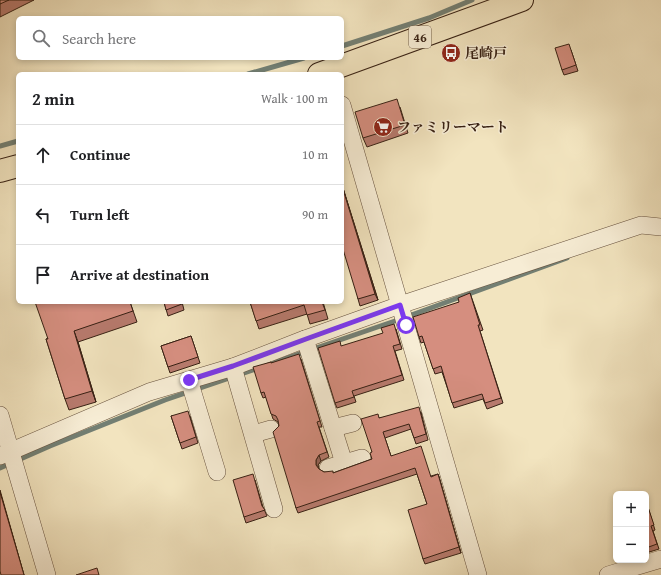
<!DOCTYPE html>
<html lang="en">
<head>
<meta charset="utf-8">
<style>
	:root { --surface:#fff; --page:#f6f6f6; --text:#202124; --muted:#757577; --line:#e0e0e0 }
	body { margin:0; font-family:"Gentium Book Plus","Noto Serif JP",serif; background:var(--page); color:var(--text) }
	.controls { position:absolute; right:12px; bottom:12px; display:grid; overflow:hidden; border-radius:6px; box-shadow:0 2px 6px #0003 }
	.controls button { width:36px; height:36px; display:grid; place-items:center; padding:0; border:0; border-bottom:1px solid var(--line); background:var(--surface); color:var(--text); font:20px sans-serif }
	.stop { position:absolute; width:12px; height:12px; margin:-9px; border:3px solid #7c3aed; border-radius:50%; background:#fff }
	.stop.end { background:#7c3aed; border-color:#fff; box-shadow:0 1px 4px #0008 }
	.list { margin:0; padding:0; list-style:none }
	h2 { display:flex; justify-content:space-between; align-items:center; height:52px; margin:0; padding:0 16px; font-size:17px }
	h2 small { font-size:13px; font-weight:400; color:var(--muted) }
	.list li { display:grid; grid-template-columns:26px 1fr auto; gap:12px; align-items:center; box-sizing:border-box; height:60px; padding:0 16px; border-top:1px solid var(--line) }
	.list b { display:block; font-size:15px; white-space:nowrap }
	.list em { font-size:13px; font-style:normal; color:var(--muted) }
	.icon { flex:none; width:22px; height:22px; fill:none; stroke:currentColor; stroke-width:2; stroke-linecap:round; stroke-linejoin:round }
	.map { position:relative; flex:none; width:661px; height:575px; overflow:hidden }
	.search { position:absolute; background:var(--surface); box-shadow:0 2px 6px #0003; left:16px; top:16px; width:328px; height:44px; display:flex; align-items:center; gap:10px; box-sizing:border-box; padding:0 14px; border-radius:6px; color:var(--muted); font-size:15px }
	.panel { position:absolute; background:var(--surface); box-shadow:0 2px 6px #0003; left:16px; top:72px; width:328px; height:232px; border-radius:6px }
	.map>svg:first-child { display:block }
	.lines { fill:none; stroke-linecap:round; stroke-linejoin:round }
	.stream { stroke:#737f73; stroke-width:5 }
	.minor-casing { stroke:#66513e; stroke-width:18 }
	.major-casing { stroke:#372013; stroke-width:24 }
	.minor { stroke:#f7edd5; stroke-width:17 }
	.major { stroke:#f2e4bf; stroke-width:22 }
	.wall { fill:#b77a6d; stroke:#372013 }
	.shaded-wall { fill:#956359; stroke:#372013 }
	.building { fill:#d58e7f; stroke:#372013 }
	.route { stroke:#7c3aed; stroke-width:5 }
	.labels { text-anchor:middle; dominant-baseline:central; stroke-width:3; stroke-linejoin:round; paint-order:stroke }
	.shield { fill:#f7edd5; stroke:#715e4d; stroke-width:1 }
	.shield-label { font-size:13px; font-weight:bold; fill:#372013 }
	.poi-label { font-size:14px; font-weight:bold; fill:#372013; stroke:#f7edd5; text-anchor:start }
</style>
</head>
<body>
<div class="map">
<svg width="661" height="575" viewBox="0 0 661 575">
	<rect width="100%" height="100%" fill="#f2e4bf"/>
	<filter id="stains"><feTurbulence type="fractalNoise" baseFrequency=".005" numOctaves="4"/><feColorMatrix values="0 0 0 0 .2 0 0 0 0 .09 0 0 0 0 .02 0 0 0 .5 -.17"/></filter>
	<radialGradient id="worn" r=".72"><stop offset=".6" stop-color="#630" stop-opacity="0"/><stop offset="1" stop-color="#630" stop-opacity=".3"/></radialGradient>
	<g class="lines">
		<g class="stream">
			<polyline points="342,46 429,18 472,0"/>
			<polyline points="248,74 304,58"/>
			<polyline points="0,146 18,141"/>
			<polyline points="0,468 50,446 165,400 395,321 567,258"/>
		</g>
		<g class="minor-casing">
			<g id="minor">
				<polyline points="342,105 478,575"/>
				<polyline points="305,339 344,463"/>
				<polyline points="233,367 274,509"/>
				<polyline points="189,380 217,472"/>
				<polyline points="0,415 47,575"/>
				<polyline points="333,428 353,423"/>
				<polyline points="253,434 271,429"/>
				<polyline points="0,456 149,392 233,367 305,339 400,305 641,225 661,227"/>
				<polyline points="328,468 362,458"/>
				<polyline points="608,575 661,559"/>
			</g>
		</g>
		<g class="major-casing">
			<g id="major">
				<polyline points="319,74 522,0"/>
				<polyline points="0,171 18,166"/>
			</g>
		</g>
		<use href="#minor" class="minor"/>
		<use href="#major" class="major"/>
	</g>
	<g class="wall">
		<polygon points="0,0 34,0 0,17"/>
		<polygon points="571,50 578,71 564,75 562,70"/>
		<polygon points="400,107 408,133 367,147 363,138"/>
		<polygon points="342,185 378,300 360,306 358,299"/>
		<polygon points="470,293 483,330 480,331 503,403 487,409 483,399 454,408 442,372 435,374 424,342 421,343 419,337 459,302"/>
		<polygon points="130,302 137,322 78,342 96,402 69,410 65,399 46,339"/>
		<polygon points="164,302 182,302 184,310 168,316"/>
		<polygon points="250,302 323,302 328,319 310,324 307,314 259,329"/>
		<polygon points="396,329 402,349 395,351 404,380 354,396 356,402 337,408 335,403"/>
		<polygon points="191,336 200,363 170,373 161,346"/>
		<polygon points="301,359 322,427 319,427 329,457 321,461 318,465 319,469 324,472 333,473 372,459 372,452 379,418 421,412 428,440 416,444 411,429 385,438 391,456 431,476 438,474 461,553 425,564 423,559 427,504 417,474 298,513 296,508 279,426 278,423 278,422 273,419 266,397 263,398 261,393 271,363"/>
		<polygon points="171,416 190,416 198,443 182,449"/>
		<polygon points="255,480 263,507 267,516 246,523 244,517"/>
		<polygon points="646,501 655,530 653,531 659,549 646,553"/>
	</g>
	<g class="shaded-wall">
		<polygon points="342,185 378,300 375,294"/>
		<polygon points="74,331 78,342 96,402 92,391"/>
		<polygon points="319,455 321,461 318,465 318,470 316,465 316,460"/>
		<polygon points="438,474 440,480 461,553 459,547"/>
		<polygon points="0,490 24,575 0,492"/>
	</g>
	<g class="building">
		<polygon points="0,0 9,0 0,4"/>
		<polygon points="569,44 576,65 562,70 555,48"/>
		<polygon points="397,99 405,125 363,138 355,112"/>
		<polygon points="342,186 375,294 358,299 342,246"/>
		<polygon points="470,293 480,325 478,325 501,398 485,403 482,394 452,403 441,366 433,369 422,336 419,337 413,317 459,302 458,298"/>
		<polygon points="35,302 130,302 133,311 74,331 92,391 65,399 46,339 48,339"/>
		<polygon points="164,302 181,302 182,304 166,310"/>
		<polygon points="250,302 322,302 325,310 307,315 304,305 256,321"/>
		<polygon points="394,324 400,344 393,346 402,375 352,391 354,397 335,403 318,348 340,341 341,346 383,333 381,328"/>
		<polygon points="191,336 198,357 168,367 161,346"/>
		<polygon points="299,354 320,421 317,422 327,452 319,455 316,460 316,465 319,469 324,472 333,471 333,473 372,459 370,453 372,452 361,419 378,414 379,418 419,407 426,434 414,438 409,424 383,432 391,456 421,446 431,477 438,474 459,547 423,559 408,510 427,504 415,468 296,508 273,432 279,426 278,420 276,416 271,414 264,392 261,393 253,367 271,362 271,363"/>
		<polygon points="188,411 196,437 180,443 171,416"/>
		<polygon points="253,474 262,506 265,510 244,517 233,480"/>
		<polygon points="0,492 24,575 1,575 0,571"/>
		<polygon points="646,501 654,525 651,526 657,544 646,548"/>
		<polygon points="97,568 99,575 76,575"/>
	</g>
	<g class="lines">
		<polyline class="route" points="189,380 233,366 306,339 400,305 406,325"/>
	</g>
	<defs>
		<g id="bus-disc" transform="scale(1)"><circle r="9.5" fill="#8f2418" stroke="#f7edd5"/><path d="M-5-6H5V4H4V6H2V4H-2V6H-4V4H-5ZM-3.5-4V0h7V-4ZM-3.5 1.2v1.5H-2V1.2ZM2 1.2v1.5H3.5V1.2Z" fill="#fff"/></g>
		<g id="supermarket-disc" transform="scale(1)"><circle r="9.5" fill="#8f2418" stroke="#f7edd5"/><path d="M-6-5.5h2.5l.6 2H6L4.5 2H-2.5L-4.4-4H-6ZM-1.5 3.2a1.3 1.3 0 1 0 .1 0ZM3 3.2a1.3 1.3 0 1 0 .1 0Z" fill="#fff"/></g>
	</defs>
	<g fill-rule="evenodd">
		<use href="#bus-disc" x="451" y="53"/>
		<use href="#supermarket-disc" x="383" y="127"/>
	</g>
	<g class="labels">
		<rect class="shield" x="409" y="26" width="22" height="22" rx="3"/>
		<g class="shield-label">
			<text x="420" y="37">46</text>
		</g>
		<g class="poi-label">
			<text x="465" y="53">尾崎戸</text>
			<text x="397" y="127">ファミリーマート</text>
		</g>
	</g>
	<rect width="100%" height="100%" filter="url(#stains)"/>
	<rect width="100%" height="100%" fill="url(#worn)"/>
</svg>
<div class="controls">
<button>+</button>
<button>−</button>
</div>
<div class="stop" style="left:406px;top:325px"></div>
<div class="stop end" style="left:189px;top:380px"></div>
<div class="search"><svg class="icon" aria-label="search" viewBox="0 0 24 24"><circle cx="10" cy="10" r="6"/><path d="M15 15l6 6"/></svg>Search here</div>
<section class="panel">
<h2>2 min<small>Walk · 100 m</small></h2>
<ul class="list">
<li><svg class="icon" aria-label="ahead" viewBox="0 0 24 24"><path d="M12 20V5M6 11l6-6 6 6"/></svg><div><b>Continue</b></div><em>10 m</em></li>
<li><svg class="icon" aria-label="left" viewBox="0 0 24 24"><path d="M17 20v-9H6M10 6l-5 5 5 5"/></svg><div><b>Turn left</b></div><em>90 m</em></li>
<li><svg class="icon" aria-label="arrive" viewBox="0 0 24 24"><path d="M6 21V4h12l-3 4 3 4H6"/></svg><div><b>Arrive at destination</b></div></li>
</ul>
</section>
</div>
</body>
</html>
